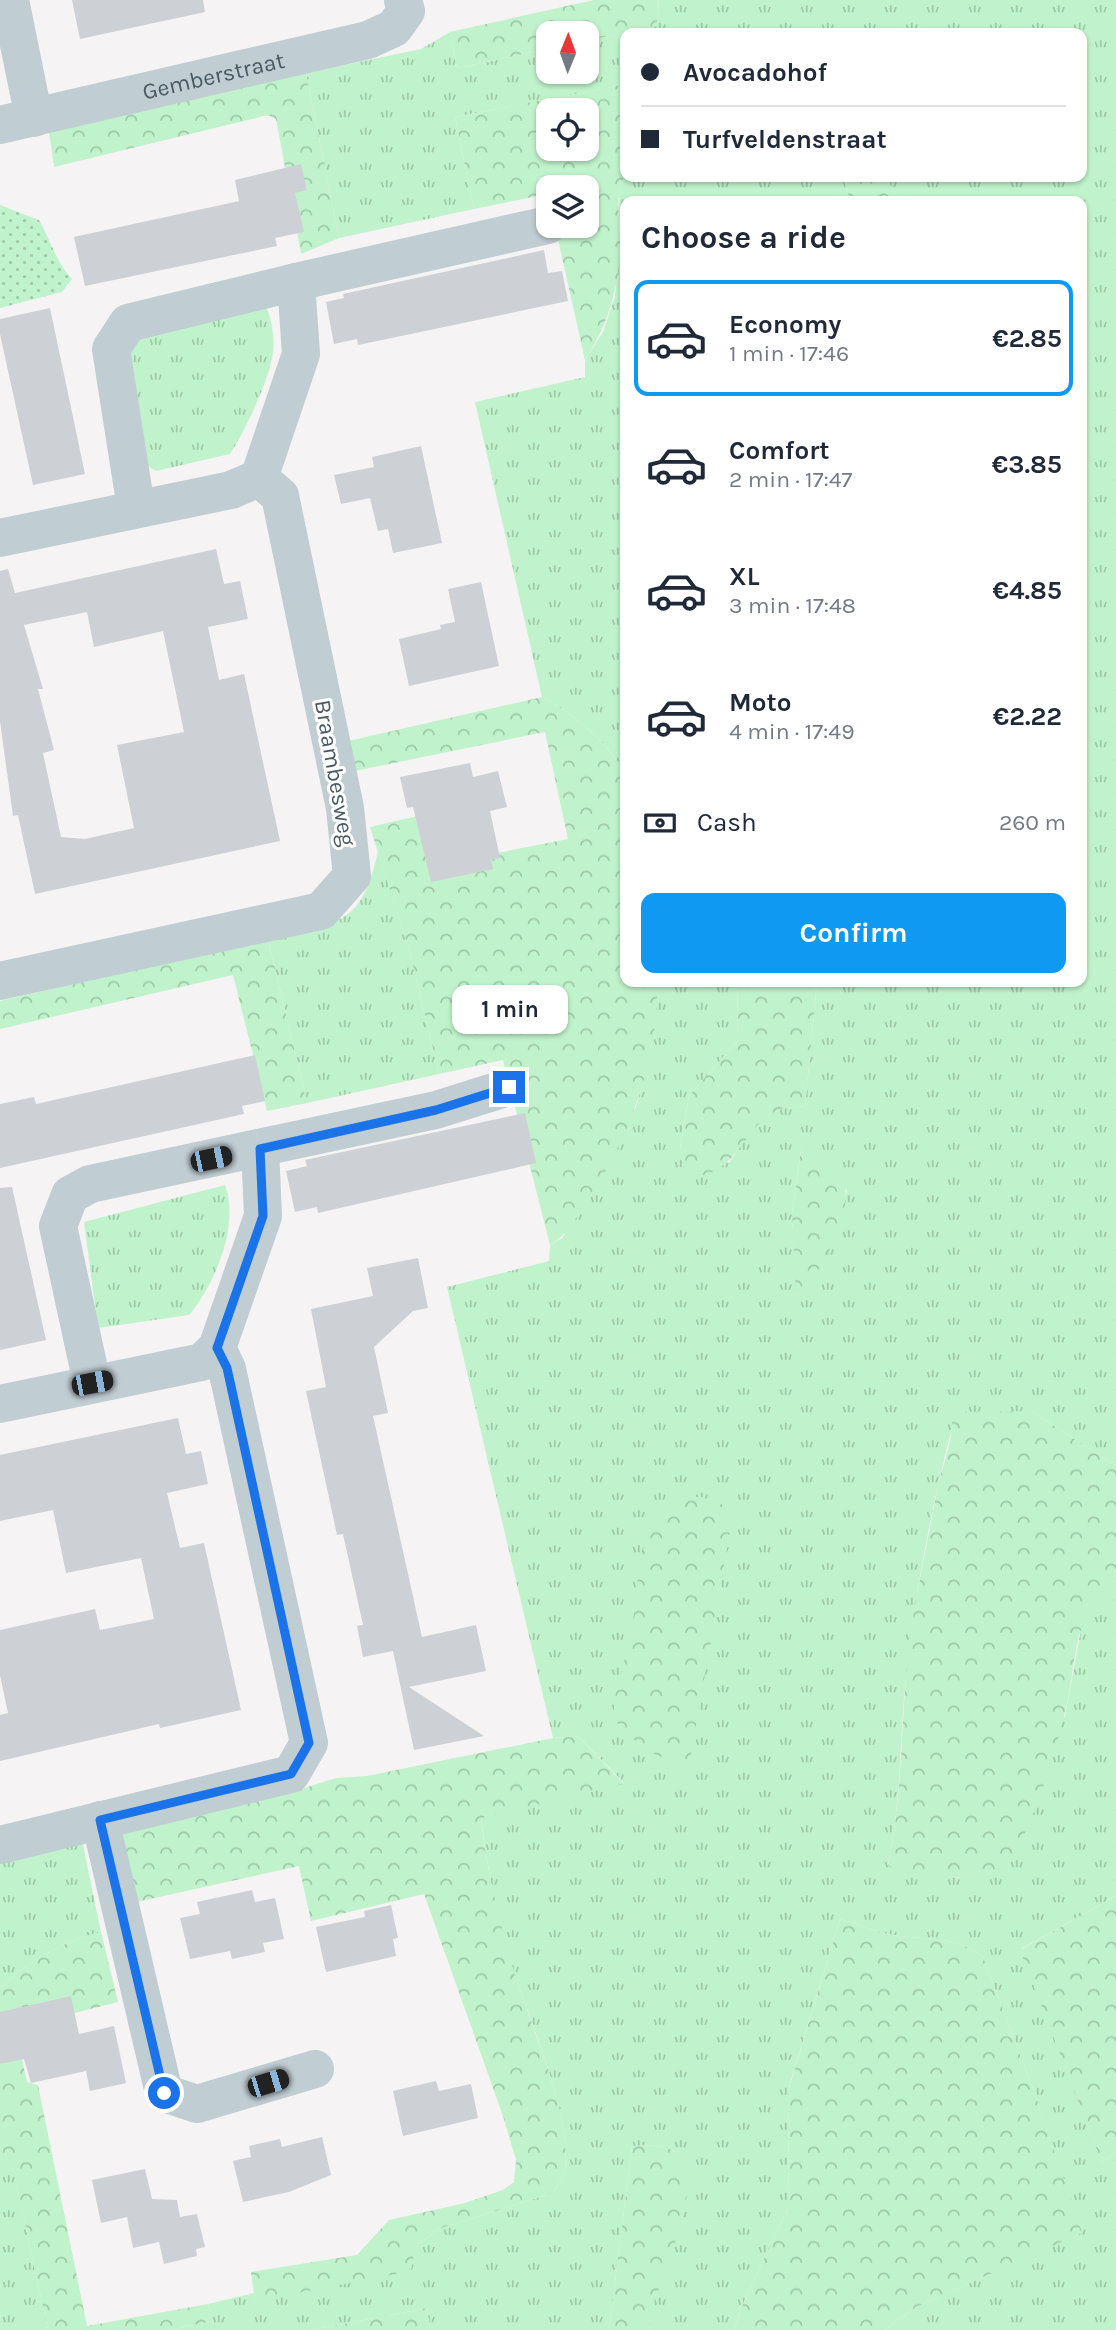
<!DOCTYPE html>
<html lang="en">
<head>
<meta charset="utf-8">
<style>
	:root { --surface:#fff; --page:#f6f6f7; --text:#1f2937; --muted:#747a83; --line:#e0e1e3; --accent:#0f99f2 }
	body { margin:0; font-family:Karla,sans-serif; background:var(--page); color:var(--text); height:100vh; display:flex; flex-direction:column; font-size:26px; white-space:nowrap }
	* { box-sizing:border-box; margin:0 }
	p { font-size:23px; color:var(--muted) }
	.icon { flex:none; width:38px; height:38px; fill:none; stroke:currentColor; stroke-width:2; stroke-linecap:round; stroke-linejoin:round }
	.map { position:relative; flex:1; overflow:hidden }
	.drawer { position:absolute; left:620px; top:196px; width:467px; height:791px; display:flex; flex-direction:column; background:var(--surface); border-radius:14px; box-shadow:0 2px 5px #0004 }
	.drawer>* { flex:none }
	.hud { position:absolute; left:620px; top:28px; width:467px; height:154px; border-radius:14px; box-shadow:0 2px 5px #0004; display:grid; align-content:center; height:154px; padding:0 21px; background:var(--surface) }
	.needle { width:46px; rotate:1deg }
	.controls { position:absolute; left:536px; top:21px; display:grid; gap:14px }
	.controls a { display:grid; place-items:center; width:63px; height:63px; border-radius:14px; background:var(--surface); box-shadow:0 2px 5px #0004; font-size:35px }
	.end { position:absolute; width:32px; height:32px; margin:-16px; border:9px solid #1a73e8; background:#fff; box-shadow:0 0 0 4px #fff }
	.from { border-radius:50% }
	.bubble { position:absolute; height:49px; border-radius:14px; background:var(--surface); box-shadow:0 2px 5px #0004; font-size:23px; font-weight:700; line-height:49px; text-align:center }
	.car { position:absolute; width:21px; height:42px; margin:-21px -10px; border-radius:9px; box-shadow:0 0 5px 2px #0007; background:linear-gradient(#222 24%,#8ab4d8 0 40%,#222 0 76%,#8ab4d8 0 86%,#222 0) }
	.hud b { display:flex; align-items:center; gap:24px; height:66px; font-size:26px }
	.hud b+b { border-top:2px solid var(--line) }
	.hud i { width:18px; height:18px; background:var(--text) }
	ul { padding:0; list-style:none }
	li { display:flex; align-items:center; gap:21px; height:116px; margin:0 14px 10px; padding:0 7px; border:4px solid transparent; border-radius:14px }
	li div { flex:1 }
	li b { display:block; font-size:26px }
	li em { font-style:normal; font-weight:700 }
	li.current { border-color:var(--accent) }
	li>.icon { width:63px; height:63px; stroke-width:1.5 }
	h2 { padding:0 21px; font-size:32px; line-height:84px }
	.pay { display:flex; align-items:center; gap:18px; height:77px; padding:0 21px; font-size:26px }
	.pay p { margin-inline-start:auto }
	.primary-button { display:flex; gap:14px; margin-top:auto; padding:14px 21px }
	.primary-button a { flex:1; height:80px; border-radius:14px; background:var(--accent); color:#fff; font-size:28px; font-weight:700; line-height:80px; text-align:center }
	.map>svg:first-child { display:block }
</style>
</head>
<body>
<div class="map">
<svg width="1116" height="2330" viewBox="0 0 1116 2330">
	<defs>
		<pattern id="grass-tufts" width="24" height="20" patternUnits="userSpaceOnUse" patternTransform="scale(1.75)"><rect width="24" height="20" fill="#c0f3cb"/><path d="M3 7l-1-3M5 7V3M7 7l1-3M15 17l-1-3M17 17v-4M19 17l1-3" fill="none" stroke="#9ec8a8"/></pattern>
		<pattern id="forest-crowns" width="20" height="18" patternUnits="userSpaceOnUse" patternTransform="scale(1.75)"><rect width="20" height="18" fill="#c0f3cb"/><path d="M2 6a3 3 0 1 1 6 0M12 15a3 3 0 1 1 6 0" fill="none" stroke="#9ec8a8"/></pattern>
		<pattern id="park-dots" width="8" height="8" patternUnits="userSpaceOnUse" patternTransform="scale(1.75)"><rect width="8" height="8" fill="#c0f3cb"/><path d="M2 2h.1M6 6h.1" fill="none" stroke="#9ec8a8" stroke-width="1.8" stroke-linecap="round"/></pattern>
	</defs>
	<rect width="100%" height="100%" fill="#f5f3f3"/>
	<!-- grass -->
	<g fill="url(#grass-tufts)" fill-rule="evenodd">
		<path d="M 659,0 L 1116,0 L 1116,1466 L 1031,1411 L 953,1424 C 932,1504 916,1587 907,1669 C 899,1735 902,1800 888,1865 L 959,1878 L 1065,1716 L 1083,1619 L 1098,1594 L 1116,1580 L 1116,1896 L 1021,1949 L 1102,2163 L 1116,2152 L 1116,2330 L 885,2330 L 916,2307 L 1081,2233 L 1035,2094 L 983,1957 C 956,1935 925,1940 893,1935 C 875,1932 857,1924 840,1919 L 789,2087 L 788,2208 L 742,2306 L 734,2330 L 649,2330 L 675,2151 L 654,2145 L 632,2146 L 609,2330 L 430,2330 L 427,2308 L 311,2330 L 170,2330 L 213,2321 L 208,2304 L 254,2293 L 255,2300 L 415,2248 L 438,2229 L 553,2193 C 557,2186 564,2177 565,2169 C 572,2113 528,2018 511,1963 C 496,1915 487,1867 481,1817 L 624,1783 L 578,1736 L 553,1738 L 447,1287 L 549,1261 L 550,1245 L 562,1238 L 636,1107 L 651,1049 L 657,982 L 737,982 L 738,1040 L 689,1096 L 680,1149 L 729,1163 C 749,1133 765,1104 805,1107 L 817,982 L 1082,982 L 1082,201 L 900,201 L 885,177 L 1082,177 L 1082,33 L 625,33 L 625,60 L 620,61 L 623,85 L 455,117 L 474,209 L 339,238 L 306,73 L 421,49 L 450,32 L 457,68 L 548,49 L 548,72 L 586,72 L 586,41 L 657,26 ZM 801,1150 L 847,1190 L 843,1210 L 797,1296 L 792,1214 Z"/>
		<path d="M 625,175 L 843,177 L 850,201 L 625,201 L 625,773 C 608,742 573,714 542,697 L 475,402 L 585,377 L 585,360 L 603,332 L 615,296 L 620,246 L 619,185 Z"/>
		<path d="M 265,304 C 272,320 276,341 272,358 C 267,384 244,433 230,454 L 156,471 L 144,464 L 128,344 L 138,335 Z"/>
		<path d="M 378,851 L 409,949 L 439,1074 L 307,1103 L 268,939 C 338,921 361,929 378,851 Z"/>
		<path d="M 225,1185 C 240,1225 215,1284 189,1315 L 98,1328 L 84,1222 Z"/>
		<path d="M 82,1840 L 101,1932 C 60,1942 32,1961 0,1987 L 0,1859 Z"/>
		<path d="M 0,2160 L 12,2163 L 48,2330 L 0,2330 Z"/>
	</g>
	<!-- forest -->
	<g fill="url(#forest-crowns)" fill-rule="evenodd">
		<path d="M 594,0 L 659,0 L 657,26 L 586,41 L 586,33 L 548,33 L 548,49 L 457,68 L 450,32 Z"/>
		<path d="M 625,60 L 625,175 C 614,194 620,221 620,244 C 619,288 609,323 585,360 L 555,226 L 586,226 L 586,187 L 548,187 L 548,194 L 474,209 L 455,117 L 622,85 L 620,61 ZM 548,110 L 586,110 L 586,149 L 548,149 Z"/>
		<path d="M 306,73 L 339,238 L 301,254 L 276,119 L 268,115 L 54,167 L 49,131 Z"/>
		<path d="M 843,177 L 885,177 L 900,201 L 850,201 Z"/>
		<path d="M 542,697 C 573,714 608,742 625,773 L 625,982 L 657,982 C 659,1059 628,1142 585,1205 C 574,1221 566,1236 550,1245 L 503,1060 L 439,1074 L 409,949 L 370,827 L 439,811 L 487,855 L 568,839 L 545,732 L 355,771 L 348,741 Z"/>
		<path d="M 268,939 L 307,1103 L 267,1111 L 233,975 L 0,1029 L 0,1001 Z"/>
		<path d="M 737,982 L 817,982 L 805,1107 C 744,1102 748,1171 697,1176 L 684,1167 L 680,1149 L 689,1096 L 738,1040 Z"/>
		<path d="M 801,1150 C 813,1155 835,1163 842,1175 C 858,1206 821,1277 796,1296 L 792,1214 Z"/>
		<path d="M 1031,1411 L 1116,1466 L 1116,1580 C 1069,1616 1078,1665 1064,1717 C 1051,1768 1033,1823 1007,1869 C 971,1885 926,1874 888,1866 C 901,1803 901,1739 906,1675 C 911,1615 925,1555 936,1496 C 940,1470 956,1438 951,1412 Z"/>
		<path d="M 681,1497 L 702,1497 L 734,1509 L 690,1760 L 686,1766 L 652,1753 L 622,1731 L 614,1717 L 614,1701 L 632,1631 L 639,1569 L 648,1527 L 666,1506 Z"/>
		<path d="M 578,1736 L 624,1784 L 481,1818 C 486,1866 497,1911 510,1958 C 526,2018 572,2109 565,2169 C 564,2177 557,2186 553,2193 L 438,2229 L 415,2248 L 411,2271 L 255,2301 L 251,2272 L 357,2255 L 389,2220 L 465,2203 L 503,2190 L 514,2182 L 516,2160 L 503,2116 L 424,1894 L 311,1921 L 299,1866 L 132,1903 L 119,1831 L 295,1791 L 336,1778 L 367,1776 L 553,1738 Z"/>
		<path d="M 1116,1896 L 1116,2152 L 1102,2163 L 1020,1950 Z"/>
		<path d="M 840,1919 C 857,1924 875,1932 893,1935 C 925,1940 956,1935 983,1957 L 1035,2094 L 1082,2233 L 916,2307 L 885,2330 L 734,2330 L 742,2306 L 788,2208 L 789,2088 Z"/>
		<path d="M 101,1932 L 118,2002 L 15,2028 L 27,2082 L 38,2085 L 87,2326 L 208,2304 L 213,2321 L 170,2330 L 48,2330 L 12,2164 L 0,2160 L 0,1987 C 32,1961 60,1942 101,1932 Z"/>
		<path d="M 654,2145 C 660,2147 670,2148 675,2152 C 709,2178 663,2271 654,2303 C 652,2312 651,2321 649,2330 L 609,2330 L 632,2146 Z"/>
		<path d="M 427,2308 L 430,2330 L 311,2330 Z"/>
	</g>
	<!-- park -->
	<path fill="url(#park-dots)" d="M 0,205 L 39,220 C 50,239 57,264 72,279 L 62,292 L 0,308 Z"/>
	<!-- building -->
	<g fill="#cdd1d5" fill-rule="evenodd">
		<path d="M 72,0 L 203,0 L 205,12 L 80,39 Z"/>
		<path d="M 301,164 L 307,190 L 295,193 L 304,232 L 275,238 L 277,246 L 85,286 L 74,237 L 239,201 L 235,180 Z"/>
		<path d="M 544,250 L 548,273 L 562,271 L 568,301 L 358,345 L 357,339 L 334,344 L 326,302 L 344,298 L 343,294 Z"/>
		<path d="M 50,308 L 85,474 L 33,485 L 0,334 L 0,319 Z"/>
		<path d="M 421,446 L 442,543 L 393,553 L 388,529 L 378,531 L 370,498 L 341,504 L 334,475 L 374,467 L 372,457 Z"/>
		<path d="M 216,549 L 224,584 L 240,581 L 248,619 L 208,627 L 219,680 L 244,674 L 280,841 L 35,894 L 18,815 L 13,816 L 0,721 L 0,571 L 8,569 L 15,593 ZM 87,612 L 94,647 L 163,631 L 184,732 L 117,745 L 134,828 L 85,839 L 61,837 L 43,753 L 54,750 L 38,689 L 43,689 L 24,625 Z"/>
		<path d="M 481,582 L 499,666 L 409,686 L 399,639 L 441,629 L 440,625 L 455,622 L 448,589 Z"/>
		<path d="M 470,763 L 473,777 L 498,771 L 507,807 L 490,811 L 500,858 L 491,860 L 493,869 L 431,882 L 413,807 L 407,808 L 400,777 Z"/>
		<path d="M 255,1055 L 265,1101 L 242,1106 L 244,1114 L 0,1168 L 0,1104 L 34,1097 L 36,1104 Z"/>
		<path d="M 525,1113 L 536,1163 L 318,1213 L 317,1207 L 295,1212 L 286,1171 L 307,1166 L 305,1160 Z"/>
		<path d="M 12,1187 L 46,1340 L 0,1350 L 0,1188 Z"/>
		<path d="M 418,1258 L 428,1308 L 413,1311 L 374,1347 L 388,1413 L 373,1416 L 422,1637 L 476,1625 L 486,1671 L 409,1687 L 484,1736 L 414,1750 L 393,1651 L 363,1657 L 357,1626 L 363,1625 L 343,1534 L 337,1535 L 306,1391 L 326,1387 L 311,1309 L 373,1296 L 367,1268 Z"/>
		<path d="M 178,1418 L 186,1454 L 201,1451 L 208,1484 L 167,1493 L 180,1548 L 204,1543 L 241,1710 L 160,1728 L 159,1724 L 0,1761 L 0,1715 L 8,1713 L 0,1675 L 0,1630 L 95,1609 L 100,1630 L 154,1619 L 141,1558 L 66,1573 L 53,1510 L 0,1521 L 0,1455 Z"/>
		<path d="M 252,1890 L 255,1902 L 275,1898 L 284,1939 L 263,1943 L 265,1952 L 232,1959 L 230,1951 L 190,1959 L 180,1918 L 200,1914 L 197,1902 Z"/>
		<path d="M 391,1905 L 398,1938 L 393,1939 L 396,1956 L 326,1972 L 316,1927 L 365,1917 L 364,1911 Z"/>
		<path d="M 71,1996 L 79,2034 L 114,2026 L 126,2083 L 90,2091 L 86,2071 L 31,2083 L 24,2059 L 0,2064 L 0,2012 Z"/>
		<path d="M 436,2081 L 439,2091 L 471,2084 L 478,2118 L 403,2136 L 393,2091 Z"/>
		<path d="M 322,2137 L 331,2175 L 289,2192 L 243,2202 L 233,2161 L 251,2157 L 249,2146 L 280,2139 L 282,2147 Z"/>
		<path d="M 145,2169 L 152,2199 L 177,2200 L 180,2217 L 197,2214 L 205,2247 L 196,2249 L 197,2256 L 164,2264 L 159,2242 L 133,2248 L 127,2217 L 101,2223 L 92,2180 Z"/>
	</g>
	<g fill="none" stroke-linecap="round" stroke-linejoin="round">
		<!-- minor -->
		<g stroke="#c0cdd3" stroke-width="38">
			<path d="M 10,0 L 34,118"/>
			<path id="s1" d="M 0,125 L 368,40 L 394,28 L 406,11 L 403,0"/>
			<path d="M 296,282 L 548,225"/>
			<path d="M 0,538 L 231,490 L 259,478 L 301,354 L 296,282 L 128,323 L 111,349 L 136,508"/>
			<path d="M 0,981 L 321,911 L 352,876 L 345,808 L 280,496 L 259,478"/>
			<path d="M 92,1383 L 58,1226 L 70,1195 L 90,1184 L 436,1110 L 509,1087"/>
			<path d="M 0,1404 L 202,1362 L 217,1348 L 263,1216 L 260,1148"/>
			<path d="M 100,1820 L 164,2093 L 197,2104 L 315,2069"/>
			<path d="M 0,1845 L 291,1774 L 309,1743 L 227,1369 L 217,1348"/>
		</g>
	</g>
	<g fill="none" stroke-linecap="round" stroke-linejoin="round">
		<!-- route -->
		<path stroke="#1a73e8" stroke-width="9" d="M 164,2093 L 100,1820 L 291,1774 L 309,1743 L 227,1368 L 217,1348 L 263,1216 L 260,1149 L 436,1110 L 509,1087"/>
	</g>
	<g text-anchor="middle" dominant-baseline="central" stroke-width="6" stroke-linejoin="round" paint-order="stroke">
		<!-- street labels -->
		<g font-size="23" fill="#495a62" stroke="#fff">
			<text stroke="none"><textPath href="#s1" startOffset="219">Gemberstraat</textPath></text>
			<text transform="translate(335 773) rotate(80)">Braambesweg</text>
		</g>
	</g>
</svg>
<div class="controls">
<a><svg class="needle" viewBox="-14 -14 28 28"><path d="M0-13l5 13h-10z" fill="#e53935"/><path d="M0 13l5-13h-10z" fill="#747a83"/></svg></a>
<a><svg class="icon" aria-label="locate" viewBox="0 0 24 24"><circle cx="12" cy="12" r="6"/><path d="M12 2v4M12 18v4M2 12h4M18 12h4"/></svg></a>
<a><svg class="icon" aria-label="layers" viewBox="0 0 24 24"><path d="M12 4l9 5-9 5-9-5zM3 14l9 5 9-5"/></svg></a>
</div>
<i class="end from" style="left:164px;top:2093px"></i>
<i class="end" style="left:509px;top:1087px"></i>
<div class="bubble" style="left:452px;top:985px;width:116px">1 min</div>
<i class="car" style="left:211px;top:1159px;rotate:78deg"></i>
<i class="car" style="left:92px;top:1383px;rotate:79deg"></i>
<i class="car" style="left:268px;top:2083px;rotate:73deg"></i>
<div class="hud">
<b><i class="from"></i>Avocadohof</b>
<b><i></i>Turfveldenstraat</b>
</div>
<section class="drawer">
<h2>Choose a ride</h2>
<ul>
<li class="current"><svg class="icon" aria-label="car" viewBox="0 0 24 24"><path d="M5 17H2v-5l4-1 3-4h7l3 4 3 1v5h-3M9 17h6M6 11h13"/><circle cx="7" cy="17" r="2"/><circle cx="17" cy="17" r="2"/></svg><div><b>Economy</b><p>1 min · 17:46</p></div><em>€2.85</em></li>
<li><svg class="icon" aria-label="car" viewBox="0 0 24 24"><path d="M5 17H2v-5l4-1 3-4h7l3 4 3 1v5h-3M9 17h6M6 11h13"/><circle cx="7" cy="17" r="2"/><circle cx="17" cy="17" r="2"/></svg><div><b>Comfort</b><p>2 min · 17:47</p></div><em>€3.85</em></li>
<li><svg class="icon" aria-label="car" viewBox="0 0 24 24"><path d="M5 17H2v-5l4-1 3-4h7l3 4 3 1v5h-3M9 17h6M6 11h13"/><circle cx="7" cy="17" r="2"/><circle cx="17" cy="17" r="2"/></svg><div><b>XL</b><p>3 min · 17:48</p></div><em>€4.85</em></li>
<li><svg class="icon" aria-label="car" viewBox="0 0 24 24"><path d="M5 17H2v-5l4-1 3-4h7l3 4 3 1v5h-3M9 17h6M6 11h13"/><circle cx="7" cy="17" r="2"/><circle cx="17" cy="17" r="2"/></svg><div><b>Moto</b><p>4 min · 17:49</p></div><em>€2.22</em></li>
</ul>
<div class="pay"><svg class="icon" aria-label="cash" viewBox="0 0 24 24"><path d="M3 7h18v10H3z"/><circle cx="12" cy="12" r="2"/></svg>Cash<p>260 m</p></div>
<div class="primary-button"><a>Confirm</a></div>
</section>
</div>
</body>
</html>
